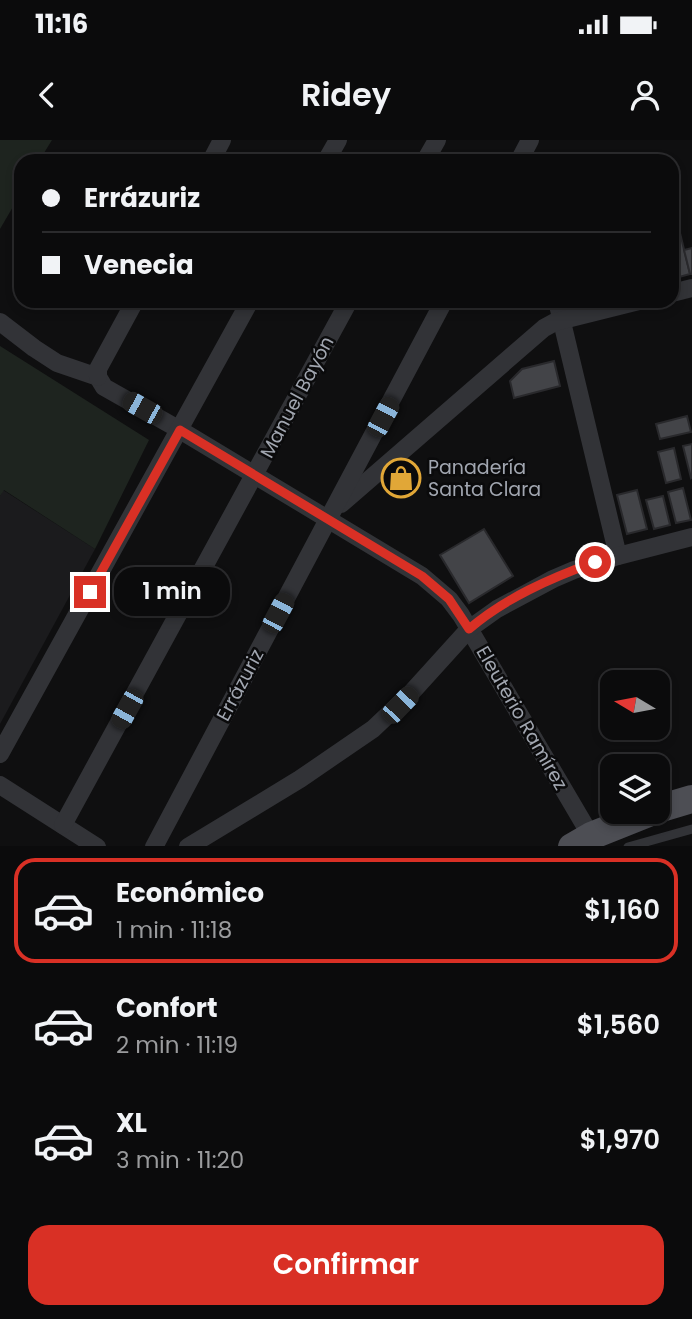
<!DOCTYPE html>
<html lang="es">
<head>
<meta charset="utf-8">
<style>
	:root { --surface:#0b0b0c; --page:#141415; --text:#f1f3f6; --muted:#9a9b9d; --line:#2b2b2d; --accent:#d93025 }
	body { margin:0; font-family:Poppins,sans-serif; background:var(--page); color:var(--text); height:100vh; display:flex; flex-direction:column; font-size:26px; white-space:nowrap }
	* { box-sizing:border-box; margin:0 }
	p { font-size:23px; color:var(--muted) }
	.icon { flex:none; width:38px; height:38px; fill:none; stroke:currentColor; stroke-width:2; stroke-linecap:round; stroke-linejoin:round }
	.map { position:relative; height:706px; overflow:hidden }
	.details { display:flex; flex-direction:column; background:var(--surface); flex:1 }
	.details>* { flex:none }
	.hud { position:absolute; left:14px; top:14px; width:665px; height:154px; border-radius:21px; box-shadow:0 4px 10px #0003,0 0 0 2px var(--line); display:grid; align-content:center; height:154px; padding:0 28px; background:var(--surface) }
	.needle { width:46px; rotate:280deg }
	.controls { position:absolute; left:600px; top:530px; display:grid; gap:14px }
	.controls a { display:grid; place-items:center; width:70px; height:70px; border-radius:14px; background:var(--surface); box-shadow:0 4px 10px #0003,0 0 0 2px var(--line); font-size:35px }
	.end { position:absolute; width:32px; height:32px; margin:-16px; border:9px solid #d93025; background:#fff; box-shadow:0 0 0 4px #fff }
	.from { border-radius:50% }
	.bubble { position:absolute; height:49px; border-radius:21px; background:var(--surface); box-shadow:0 4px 10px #0003,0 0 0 2px var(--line); font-size:23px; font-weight:600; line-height:49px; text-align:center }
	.car { position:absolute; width:21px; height:42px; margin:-21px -10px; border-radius:9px; box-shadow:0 0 5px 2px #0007; background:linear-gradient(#222 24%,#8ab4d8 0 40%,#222 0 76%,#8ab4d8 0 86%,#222 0) }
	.hud b { display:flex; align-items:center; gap:24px; height:66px; font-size:26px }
	.hud b+b { border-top:2px solid var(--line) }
	.hud i { width:18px; height:18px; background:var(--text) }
	ul { padding:12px 0 0; list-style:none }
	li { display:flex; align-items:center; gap:21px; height:105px; margin:0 14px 10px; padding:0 14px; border:4px solid transparent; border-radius:21px }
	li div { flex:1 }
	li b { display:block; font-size:26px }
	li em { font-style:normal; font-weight:600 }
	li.active { border-color:var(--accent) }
	li>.icon { width:63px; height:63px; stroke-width:1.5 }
	.cta { display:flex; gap:14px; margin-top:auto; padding:14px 28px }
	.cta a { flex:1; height:80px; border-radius:21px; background:var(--accent); color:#fff; font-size:28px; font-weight:600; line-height:80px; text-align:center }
	.status { display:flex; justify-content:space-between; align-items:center; height:49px; padding:0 35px; background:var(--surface); direction:ltr }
	.status svg { height:19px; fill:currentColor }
	header { display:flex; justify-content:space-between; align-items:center; height:91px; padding:0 28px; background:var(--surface); font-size:32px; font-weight:600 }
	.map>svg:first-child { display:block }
</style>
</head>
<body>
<div class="status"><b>11:16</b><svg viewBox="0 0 49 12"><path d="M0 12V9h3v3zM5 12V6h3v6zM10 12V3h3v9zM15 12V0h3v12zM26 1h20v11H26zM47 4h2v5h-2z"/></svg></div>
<header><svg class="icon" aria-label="back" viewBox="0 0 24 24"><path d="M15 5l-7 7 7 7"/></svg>Ridey<svg class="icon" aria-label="person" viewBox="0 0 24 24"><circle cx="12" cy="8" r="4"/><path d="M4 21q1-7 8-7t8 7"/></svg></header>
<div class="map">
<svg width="692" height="707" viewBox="0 0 692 707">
	<rect width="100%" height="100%" fill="#0f0f10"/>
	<!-- built -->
	<path fill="#1b1b1d" d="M 3,350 L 95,409 L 0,584 L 0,356 Z"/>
	<!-- green -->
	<g fill="#1e241f">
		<path d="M 0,0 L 52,0 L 39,21 L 21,21 L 21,53 L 0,89 Z"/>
		<path d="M 0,206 L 149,300 L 95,409 L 4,350 L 0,356 Z"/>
	</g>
	<!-- building -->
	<g fill="#434448" stroke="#29292c" stroke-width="2">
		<path d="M 680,93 L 690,134 L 672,139 L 672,95 Z"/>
		<path d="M 692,108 L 692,134 L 690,134 L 684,110 Z"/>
		<path d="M 554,221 L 560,246 L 514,258 L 510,241 L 522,229 Z"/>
		<path d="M 687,276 L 691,292 L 660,299 L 656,284 Z"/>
		<path d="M 692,304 L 692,337 L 691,338 L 683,306 Z"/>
		<path d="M 674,308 L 681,339 L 666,343 L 658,312 Z"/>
		<path d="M 683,348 L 691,380 L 676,383 L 668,352 Z"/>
		<path d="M 637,350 L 647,389 L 627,394 L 617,355 Z"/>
		<path d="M 663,356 L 670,385 L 654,389 L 646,360 Z"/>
		<path d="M 484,389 L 513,436 L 469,463 L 440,415 Z"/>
	</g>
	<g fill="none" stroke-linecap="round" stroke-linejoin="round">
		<!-- service -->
		<path stroke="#323337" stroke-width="9" d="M 628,707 L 692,689"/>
		<!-- minor -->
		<g stroke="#323337" stroke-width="18">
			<path d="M 211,21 L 222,0"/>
			<path d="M 326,21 L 338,0"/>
			<path d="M 425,21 L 437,0"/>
			<path d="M 519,21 L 530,0"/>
			<path d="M 672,153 L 692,148"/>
			<path d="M 557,161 L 618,416"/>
			<path d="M 0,182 L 34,208 L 57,223 L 98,237"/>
			<path d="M 98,237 L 104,247 L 180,290 L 422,436 L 449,459 L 461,475 L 591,696"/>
			<path d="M 98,237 L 98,229 L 135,161"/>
			<path d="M 341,364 L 544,188 L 555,182 L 639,161"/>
			<path d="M 0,614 L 250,161"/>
			<path d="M 0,645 L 97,707"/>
			<path d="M 63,685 L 349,161"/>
			<path d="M 154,707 L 444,161"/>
			<path d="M 188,707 L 300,639 L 373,589 L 411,553 L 469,489 L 497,469 L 553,439 L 574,430 L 618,416 L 692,397"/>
		</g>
		<!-- primary -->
		<g stroke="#4d4e54" stroke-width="28">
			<path d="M 658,669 L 692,659"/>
			<path d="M 572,707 L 591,696 L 651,672"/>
		</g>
	</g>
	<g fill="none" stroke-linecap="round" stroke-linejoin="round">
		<!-- route -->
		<path stroke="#d93025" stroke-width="9" d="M 90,452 L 180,290 L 422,436 L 449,459 L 469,489 C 505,458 551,438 595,422"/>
	</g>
	<!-- icons -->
	<defs>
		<symbol id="shop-ring" viewBox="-11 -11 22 22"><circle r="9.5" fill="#0a0a0b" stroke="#e1a737" stroke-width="1.5"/><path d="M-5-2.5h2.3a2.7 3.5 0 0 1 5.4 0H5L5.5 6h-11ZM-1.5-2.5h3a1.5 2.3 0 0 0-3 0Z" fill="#e1a737"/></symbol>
	</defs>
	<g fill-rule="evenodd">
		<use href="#shop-ring" x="379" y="316" width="44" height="44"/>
	</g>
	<g text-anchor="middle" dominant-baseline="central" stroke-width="5" stroke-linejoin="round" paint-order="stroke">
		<!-- street labels -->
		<g font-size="19" fill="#a1a6b0" stroke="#0a0a0b">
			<text transform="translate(297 257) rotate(-62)">Manuel Bayón</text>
			<text transform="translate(240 545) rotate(-62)">Errázuriz</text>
			<text transform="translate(522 578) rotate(60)">Eleuterio Ramírez</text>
		</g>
		<!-- poi labels -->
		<g font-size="19" fill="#a1a6b0" stroke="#0a0a0b" text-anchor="start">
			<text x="428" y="327">Panadería<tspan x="428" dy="22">Santa Clara</tspan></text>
		</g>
	</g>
</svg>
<div class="controls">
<a><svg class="needle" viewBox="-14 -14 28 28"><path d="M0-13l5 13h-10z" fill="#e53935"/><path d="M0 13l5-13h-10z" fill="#9a9b9d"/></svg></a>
<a><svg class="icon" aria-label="layers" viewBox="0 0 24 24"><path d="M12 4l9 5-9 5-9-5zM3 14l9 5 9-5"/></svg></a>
</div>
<i class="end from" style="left:595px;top:422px"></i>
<i class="end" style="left:90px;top:452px"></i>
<div class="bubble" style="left:114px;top:427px;width:116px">1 min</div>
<i class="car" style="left:142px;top:268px;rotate:299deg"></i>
<i class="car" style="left:383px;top:277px;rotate:28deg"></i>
<i class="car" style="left:278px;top:473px;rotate:28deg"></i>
<i class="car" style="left:400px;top:565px;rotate:44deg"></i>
<i class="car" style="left:127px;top:569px;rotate:209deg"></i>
<div class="hud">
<b><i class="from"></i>Errázuriz</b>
<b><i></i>Venecia</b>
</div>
</div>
<section class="details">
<ul>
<li class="active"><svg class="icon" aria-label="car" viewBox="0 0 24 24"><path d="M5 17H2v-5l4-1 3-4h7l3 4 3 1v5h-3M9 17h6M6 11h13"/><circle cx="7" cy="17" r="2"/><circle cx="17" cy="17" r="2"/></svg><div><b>Económico</b><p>1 min · 11:18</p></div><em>$1,160</em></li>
<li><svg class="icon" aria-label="car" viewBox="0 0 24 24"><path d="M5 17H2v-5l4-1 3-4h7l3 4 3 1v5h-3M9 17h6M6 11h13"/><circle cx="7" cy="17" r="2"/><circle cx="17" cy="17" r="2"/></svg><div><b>Confort</b><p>2 min · 11:19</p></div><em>$1,560</em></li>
<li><svg class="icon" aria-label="car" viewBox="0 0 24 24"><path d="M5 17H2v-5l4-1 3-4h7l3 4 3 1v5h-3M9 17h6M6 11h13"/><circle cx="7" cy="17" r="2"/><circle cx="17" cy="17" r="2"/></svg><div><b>XL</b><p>3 min · 11:20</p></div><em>$1,970</em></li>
</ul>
<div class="cta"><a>Confirmar</a></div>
</section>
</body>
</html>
